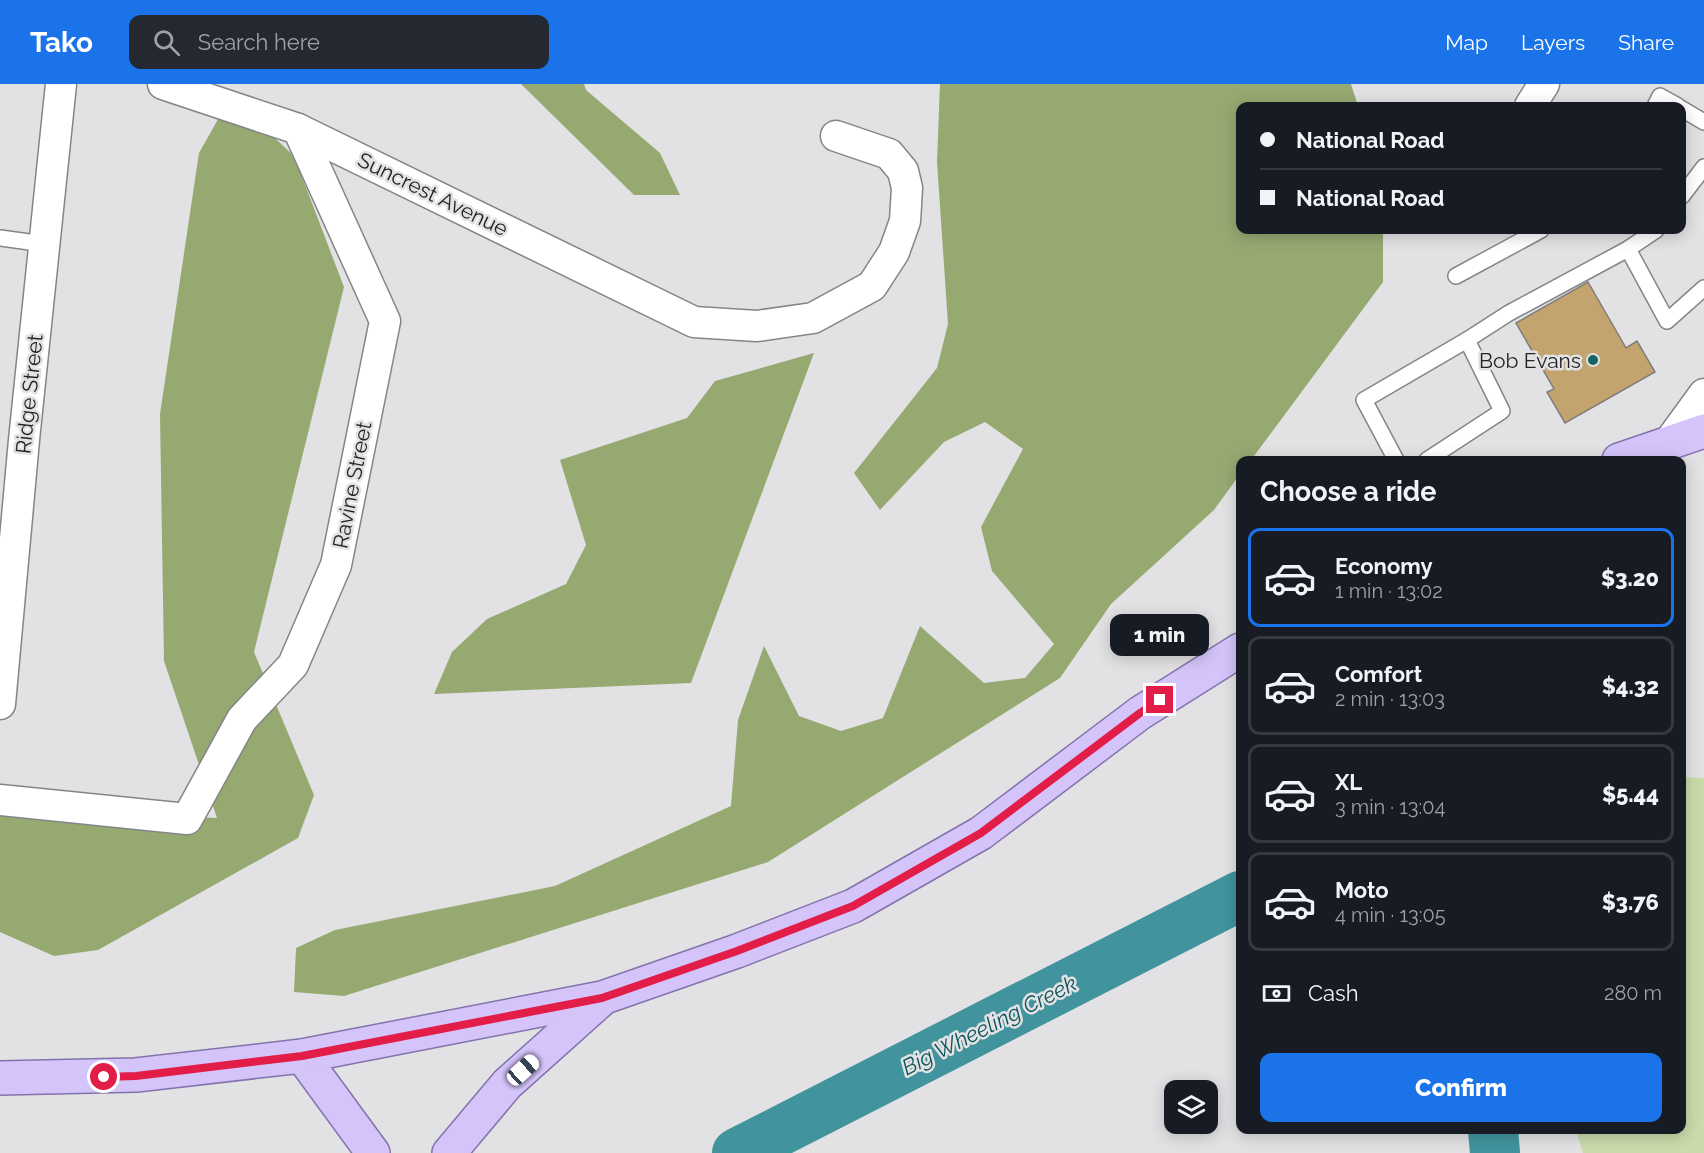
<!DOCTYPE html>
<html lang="en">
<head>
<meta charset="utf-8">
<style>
	:root { --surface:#171b24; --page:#242831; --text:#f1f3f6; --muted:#9ea1a6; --line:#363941; --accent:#1a73e8 }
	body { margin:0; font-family:Raleway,sans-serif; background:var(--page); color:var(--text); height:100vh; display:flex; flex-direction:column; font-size:22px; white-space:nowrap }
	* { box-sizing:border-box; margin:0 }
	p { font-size:20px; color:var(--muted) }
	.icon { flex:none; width:33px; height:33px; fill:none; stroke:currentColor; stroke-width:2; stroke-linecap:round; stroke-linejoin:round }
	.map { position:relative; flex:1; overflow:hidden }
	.drawer { position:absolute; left:1236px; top:372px; width:450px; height:678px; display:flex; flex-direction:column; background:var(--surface); border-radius:12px; box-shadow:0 3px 15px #0003 }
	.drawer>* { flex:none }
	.banner { position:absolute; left:1236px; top:18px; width:450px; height:132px; border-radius:12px; box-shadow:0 3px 15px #0003; display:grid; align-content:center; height:132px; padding:0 24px; background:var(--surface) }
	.buttons { position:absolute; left:1164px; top:996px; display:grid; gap:12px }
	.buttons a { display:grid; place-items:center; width:54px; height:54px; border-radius:12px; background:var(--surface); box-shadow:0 3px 15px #0003; font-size:30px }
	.end { position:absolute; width:27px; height:27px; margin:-14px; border:8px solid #e11d48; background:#fff; box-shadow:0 0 0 3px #fff }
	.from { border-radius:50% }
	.bubble { position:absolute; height:42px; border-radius:12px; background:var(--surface); box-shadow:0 3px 15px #0003; font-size:20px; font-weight:800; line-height:42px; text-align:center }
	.car { position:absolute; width:18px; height:36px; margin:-18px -9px; border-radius:8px; box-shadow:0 0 4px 2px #0007; background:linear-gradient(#fff 24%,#345 0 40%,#fff 0 76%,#345 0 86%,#fff 0) }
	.banner b { display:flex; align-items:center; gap:21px; height:57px; font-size:22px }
	.banner b+b { border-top:2px solid var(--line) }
	.banner i { width:15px; height:15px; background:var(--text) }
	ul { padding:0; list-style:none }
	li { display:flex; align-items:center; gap:18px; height:99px; margin:0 12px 9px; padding:0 12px; border:3px solid var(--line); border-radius:12px }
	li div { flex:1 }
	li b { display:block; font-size:22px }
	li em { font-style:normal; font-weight:800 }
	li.current { border-color:var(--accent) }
	li>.icon { width:54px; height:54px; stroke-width:1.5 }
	h2 { padding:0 24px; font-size:27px; line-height:72px }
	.pay { display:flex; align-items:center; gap:15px; height:66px; padding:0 24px; font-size:22px }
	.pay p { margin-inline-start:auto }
	.primary-button { display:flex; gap:12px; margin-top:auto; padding:12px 24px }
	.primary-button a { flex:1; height:69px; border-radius:12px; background:var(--accent); color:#fff; font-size:24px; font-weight:800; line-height:69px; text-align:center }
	header { display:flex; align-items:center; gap:36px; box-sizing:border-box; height:84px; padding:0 30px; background:var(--accent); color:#fff }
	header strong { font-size:28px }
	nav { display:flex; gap:33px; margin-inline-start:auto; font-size:21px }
	.search { width:420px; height:54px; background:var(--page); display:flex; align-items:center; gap:15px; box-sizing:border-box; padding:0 21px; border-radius:12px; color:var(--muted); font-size:22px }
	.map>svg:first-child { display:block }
</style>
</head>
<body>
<header>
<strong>Tako</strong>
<div class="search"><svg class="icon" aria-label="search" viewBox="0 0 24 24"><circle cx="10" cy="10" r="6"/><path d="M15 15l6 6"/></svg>Search here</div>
<nav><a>Map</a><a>Layers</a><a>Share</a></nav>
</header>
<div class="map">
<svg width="1704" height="1069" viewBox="0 0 1704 1069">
	<rect width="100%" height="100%" fill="#e2e2e4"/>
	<!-- green -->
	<path fill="#cadbaa" d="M 1682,693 L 1704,694 L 1704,1069 L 1583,1069 L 1576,1046 L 1682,1046 Z"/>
	<!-- forest -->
	<g fill="#96a971">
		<path d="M 521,0 L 584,0 L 586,6 L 660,69 L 680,111 L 634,111 Z"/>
		<path d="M 940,0 L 1351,0 L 1358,22 L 1240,22 L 1240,146 L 1383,146 L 1383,198 L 1251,376 L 1240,376 L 1240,390 L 1214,426 L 1111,520 L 1060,594 L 768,778 L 344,912 L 294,908 L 296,864 L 335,846 L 555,802 L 731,722 L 738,636 L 764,562 L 799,632 L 841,647 L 883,634 L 920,542 L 984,599 L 1025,594 L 1054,560 L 992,487 L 981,443 L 1023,365 L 985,338 L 944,358 L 880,426 L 854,389 L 937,284 L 948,240 L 937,78 Z"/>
		<path d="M 221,30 L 263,43 L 294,72 L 344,203 L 254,568 L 314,711 L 298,754 L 98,866 L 54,872 L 0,848 L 0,726 L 217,734 L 164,577 L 160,330 L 199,69 Z"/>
		<path d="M 814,269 L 691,599 L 434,610 L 452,568 L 487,535 L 566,500 L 586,461 L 560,376 L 687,334 L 715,297 Z"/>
	</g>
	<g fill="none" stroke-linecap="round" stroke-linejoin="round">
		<!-- river -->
		<g stroke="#41949d" stroke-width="50">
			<path d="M 1493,1046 L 1495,1069"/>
			<path d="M 737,1069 L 1240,812"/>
		</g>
	</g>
	<!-- building -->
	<path fill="#c4a46e" stroke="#7e7d7b" stroke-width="1.5" d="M 1588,198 L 1626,264 L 1637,257 L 1655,288 L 1565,339 L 1547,308 L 1554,305 L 1516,239 Z"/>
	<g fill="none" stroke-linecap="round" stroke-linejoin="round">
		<defs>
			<g id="service">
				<path d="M 1655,22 L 1660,12 L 1678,22"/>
				<path d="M 1682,25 L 1704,38"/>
				<path d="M 1682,112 L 1704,83"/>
				<path d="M 0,154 L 44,160"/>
				<path d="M 1628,165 L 1656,146"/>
				<path d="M 1456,192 L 1541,146"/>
				<path d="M 1467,256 L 1509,229 L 1628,165 L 1667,237 L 1704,204"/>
				<path d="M 1396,376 L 1364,316 L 1467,256 L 1502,327 L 1427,376"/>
			</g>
			<g id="minor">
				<path d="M 163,0 L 298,45 L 694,238 L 757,242 L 813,234 L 872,202 L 894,168 L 905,137 L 907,104 L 903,87 L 889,70 L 836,52"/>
				<path d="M 1530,22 L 1544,0"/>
				<path d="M 1669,358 L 1704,310"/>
				<path d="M 0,620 L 24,356 L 61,0"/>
				<path d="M 0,716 L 187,735 L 242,635 L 293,581 L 336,481 L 385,237 L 298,45"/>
			</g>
			<g id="primary">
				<path d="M 1619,376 L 1704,347"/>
				<path d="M 302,972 L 373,1069"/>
				<path d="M 0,994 L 136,991 L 302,972 L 602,914 L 737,867 L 853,822 L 981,749 L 1140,629 L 1240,566"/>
				<path d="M 449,1069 L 507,1000 L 602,915"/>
			</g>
		</defs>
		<!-- service casing -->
		<use href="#service" stroke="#848587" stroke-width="18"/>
		<!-- minor casing -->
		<use href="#minor" stroke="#848587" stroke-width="33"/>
		<!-- primary casing -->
		<use href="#primary" stroke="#8373ac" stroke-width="36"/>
		<!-- service -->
		<use href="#service" stroke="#fff" stroke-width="15"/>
		<!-- minor -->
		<use href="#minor" stroke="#fff" stroke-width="30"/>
		<!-- primary -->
		<use href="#primary" stroke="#d4c4fa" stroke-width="33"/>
	</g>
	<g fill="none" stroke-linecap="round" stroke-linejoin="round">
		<!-- route -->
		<path stroke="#e11d48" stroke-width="8" d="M 104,993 L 136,992 L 302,972 L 602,914 L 737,867 L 853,822 L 981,749 L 1140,629 L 1160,616"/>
	</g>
	<!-- markers -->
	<circle fill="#156461" stroke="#e2e2e4" stroke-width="2" cx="1593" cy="276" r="6"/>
	<g text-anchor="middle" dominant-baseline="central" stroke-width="5" stroke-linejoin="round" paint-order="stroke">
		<!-- street labels -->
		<g font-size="21" fill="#232424" stroke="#e2e2e4">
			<text transform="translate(433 110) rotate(26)">Suncrest Avenue</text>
			<text transform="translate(29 310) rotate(-84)">Ridge Street</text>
			<text transform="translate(352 401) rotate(-79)">Ravine Street</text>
		</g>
		<!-- poi labels -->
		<g font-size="21" fill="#232424" stroke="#e2e2e4" text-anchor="end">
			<text x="1581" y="276">Bob Evans</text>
		</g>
		<!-- water labels -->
		<g font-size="22" font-style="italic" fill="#0b545b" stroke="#e2e2e4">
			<text transform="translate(989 941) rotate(-27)">Big Wheeling Creek</text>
		</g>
	</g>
</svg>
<div class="buttons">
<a><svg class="icon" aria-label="layers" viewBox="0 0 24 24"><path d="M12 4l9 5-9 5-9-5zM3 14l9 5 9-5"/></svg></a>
</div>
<i class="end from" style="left:104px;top:993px"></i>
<i class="end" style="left:1160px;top:616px"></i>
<div class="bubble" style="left:1110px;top:530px;width:99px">1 min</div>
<i class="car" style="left:523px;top:986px;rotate:48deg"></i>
<div class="banner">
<b><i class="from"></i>National Road</b>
<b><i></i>National Road</b>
</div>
<section class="drawer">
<h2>Choose a ride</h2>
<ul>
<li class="current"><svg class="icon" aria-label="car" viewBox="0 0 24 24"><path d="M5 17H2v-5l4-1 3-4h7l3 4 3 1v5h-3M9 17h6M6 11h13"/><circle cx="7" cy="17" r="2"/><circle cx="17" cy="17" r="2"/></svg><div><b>Economy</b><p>1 min · 13:02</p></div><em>$3.20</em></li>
<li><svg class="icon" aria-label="car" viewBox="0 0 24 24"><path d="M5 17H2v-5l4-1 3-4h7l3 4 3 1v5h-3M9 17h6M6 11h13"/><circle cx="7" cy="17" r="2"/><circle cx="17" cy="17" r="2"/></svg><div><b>Comfort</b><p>2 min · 13:03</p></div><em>$4.32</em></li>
<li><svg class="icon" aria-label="car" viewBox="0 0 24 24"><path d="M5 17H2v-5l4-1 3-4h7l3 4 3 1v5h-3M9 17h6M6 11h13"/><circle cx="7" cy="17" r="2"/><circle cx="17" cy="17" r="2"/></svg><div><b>XL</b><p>3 min · 13:04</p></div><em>$5.44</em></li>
<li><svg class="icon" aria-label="car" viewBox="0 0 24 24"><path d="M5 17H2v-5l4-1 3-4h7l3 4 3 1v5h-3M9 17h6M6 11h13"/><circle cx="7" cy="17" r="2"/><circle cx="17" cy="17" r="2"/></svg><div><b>Moto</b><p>4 min · 13:05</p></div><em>$3.76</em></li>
</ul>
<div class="pay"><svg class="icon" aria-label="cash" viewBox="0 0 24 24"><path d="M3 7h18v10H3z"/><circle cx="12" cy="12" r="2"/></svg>Cash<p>280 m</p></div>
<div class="primary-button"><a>Confirm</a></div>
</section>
</div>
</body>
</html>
